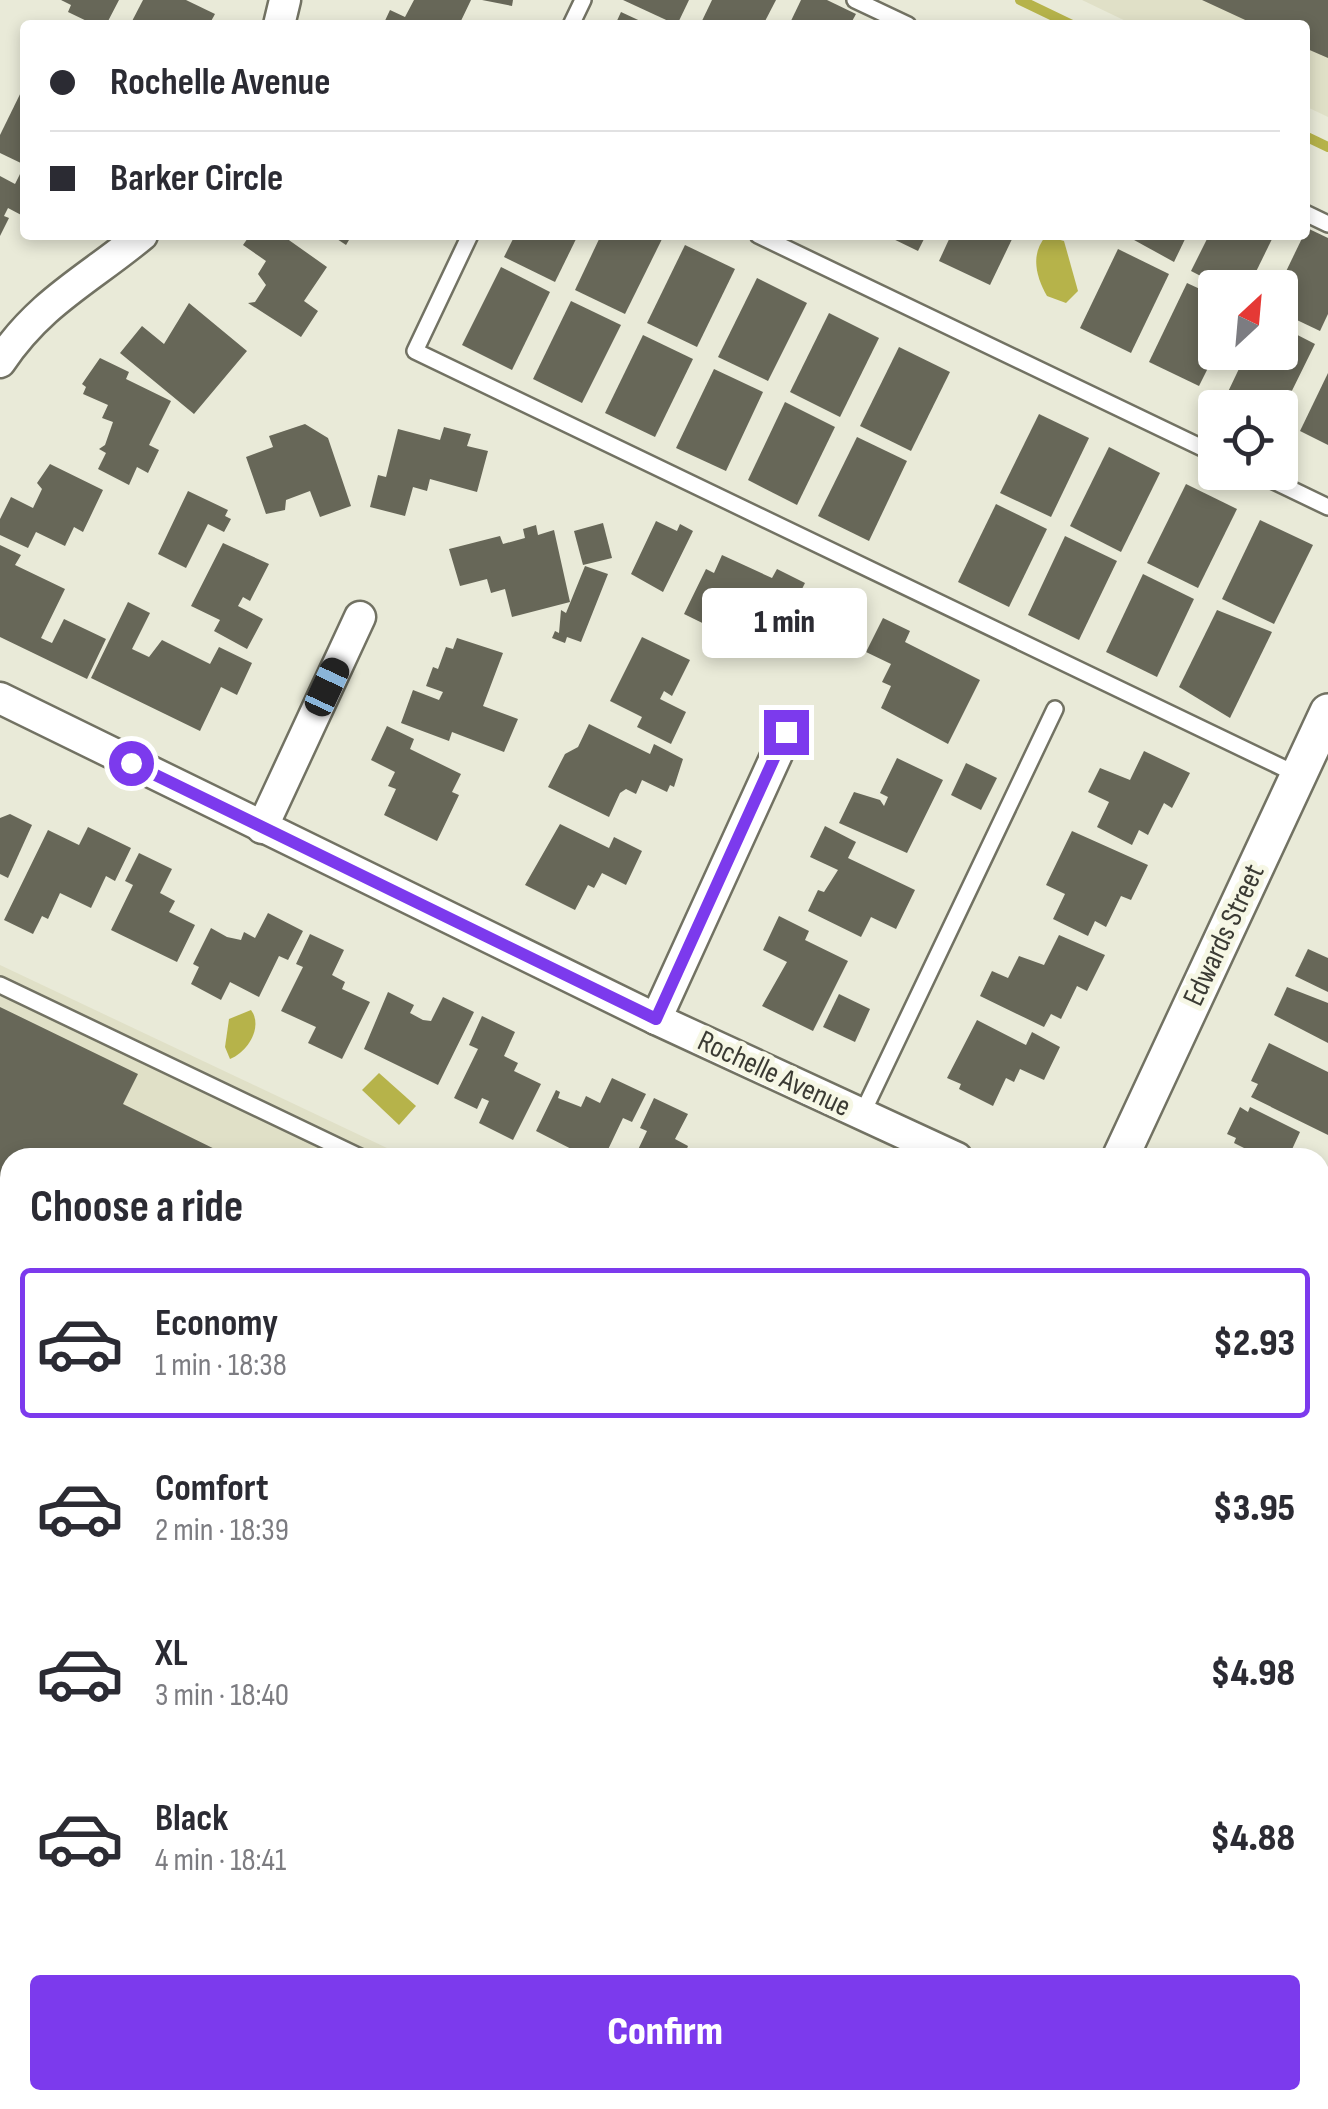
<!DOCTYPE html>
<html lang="en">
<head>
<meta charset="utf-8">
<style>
	:root { --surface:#fff; --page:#f2f2f3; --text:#2b2b33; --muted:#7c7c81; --line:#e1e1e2; --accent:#7c3aed }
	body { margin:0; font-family:"Sofia Sans Condensed",sans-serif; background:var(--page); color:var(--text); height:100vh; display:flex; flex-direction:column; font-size:38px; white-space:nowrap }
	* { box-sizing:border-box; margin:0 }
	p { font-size:32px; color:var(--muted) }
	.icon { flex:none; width:55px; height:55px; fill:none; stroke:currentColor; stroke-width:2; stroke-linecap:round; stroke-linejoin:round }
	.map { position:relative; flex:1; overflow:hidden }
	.panel { position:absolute; left:0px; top:1148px; width:1330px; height:962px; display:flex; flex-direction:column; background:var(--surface); border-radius:30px 30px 0 0; box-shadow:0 5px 15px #0003 }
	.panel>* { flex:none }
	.guide { position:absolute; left:20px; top:20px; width:1290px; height:220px; border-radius:10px; box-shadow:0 5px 15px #0003; display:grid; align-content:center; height:220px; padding:0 30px; background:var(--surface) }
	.needle { width:65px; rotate:26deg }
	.controls { position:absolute; left:1198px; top:270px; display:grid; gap:20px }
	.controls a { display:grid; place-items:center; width:100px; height:100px; border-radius:10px; background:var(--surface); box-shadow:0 5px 15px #0003; font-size:50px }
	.end { position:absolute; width:45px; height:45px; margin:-22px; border:12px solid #7c3aed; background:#fff; box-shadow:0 0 0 5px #fff }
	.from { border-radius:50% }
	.bubble { position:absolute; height:70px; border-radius:10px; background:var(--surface); box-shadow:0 5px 15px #0003; font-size:32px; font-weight:800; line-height:70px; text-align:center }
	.car { position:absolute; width:30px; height:60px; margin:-30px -15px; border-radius:12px; box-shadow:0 0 8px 2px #0007; background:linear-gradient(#222 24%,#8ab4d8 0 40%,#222 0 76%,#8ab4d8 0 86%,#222 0) }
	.guide b { display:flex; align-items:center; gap:35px; height:95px; font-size:38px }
	.guide b+b { border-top:2px solid var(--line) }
	.guide i { width:25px; height:25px; background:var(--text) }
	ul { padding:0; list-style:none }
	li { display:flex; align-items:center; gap:30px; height:150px; margin:0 20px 15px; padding:0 10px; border:5px solid transparent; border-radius:10px }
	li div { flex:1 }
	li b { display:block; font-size:38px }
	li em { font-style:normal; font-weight:800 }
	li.active { border-color:var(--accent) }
	li>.icon { width:90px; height:90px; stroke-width:1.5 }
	h2 { padding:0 30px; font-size:45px; line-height:120px }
	.cta { display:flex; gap:20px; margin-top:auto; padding:20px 30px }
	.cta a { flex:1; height:115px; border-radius:10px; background:var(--accent); color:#fff; font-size:40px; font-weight:800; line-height:115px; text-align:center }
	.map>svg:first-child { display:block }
</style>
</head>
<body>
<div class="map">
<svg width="1328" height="2109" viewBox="0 0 1328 2109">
	<rect width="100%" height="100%" fill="#e9ead8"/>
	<!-- built -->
	<g fill="#e0e0c7">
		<path d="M 1082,0 L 1328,0 L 1328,117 L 1305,106 L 1305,25 L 1134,25 Z"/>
		<path d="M 0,965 L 406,1157 L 10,1158 L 10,2100 L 1193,2100 L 1205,2109 L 0,2109 Z"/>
		<path d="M 1320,2067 L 1328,2071 L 1328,2109 L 1276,2109 L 1280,2100 L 1320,2100 Z"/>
	</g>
	<!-- water -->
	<g fill="#b6b34a">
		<path d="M 1046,236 L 1064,241 L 1078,291 L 1066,303 L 1047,296 C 1036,277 1030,254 1046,236 Z"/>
		<path d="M 251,1010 C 263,1026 249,1051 230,1059 L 225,1047 L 229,1019 Z"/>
		<path d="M 379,1073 L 416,1106 L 399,1125 L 362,1090 Z"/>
	</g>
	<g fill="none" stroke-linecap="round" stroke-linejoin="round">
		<!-- stream -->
		<g stroke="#b6b34a" stroke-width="10">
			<path d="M 1020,0 L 1072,25"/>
			<path d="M 1305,136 L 1328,147"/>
		</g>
	</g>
	<!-- building -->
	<g fill="#676758">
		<path d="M 61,0 L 119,0 L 106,25 L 95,25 L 68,12 L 71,5 Z"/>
		<path d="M 143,0 L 186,0 L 215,14 L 209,25 L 130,25 Z"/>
		<path d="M 414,0 L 471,0 L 459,25 L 383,25 L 390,10 L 405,17 Z"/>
		<path d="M 482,0 L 513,0 L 512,6 Z"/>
		<path d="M 623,0 L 689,0 L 677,25 Z"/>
		<path d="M 712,0 L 776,0 L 763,25 L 700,25 Z"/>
		<path d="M 801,0 L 827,0 L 856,14 L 850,25 L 789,25 Z"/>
		<path d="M 1202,0 L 1328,0 L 1328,58 L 1305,48 L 1305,25 L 1256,25 Z"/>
		<path d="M 621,12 L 649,25 L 615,25 Z"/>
		<path d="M 25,84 L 25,165 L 0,153 L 0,135 Z"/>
		<path d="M 20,174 L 25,176 L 25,217 L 8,208 L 4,216 L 9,218 L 0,236 L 0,176 L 15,184 Z"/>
		<path d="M 1307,228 L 1328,238 L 1328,314 L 1320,331 L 1280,312 L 1278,288 Z"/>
		<path d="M 250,235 L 288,235 L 286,238 L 327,267 L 304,301 L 318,311 L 301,337 L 248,303 L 255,302 L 266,285 L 258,274 L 266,261 L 243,245 Z"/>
		<path d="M 331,235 L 352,235 L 346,245 Z"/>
		<path d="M 515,235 L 578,235 L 555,282 L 504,257 Z"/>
		<path d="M 601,235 L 664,235 L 625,314 L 575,290 Z"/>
		<path d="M 885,235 L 926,235 L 918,251 Z"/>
		<path d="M 951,235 L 1014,235 L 990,285 L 939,261 Z"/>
		<path d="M 1125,235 L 1187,235 L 1174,262 Z"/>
		<path d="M 1209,235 L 1274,235 L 1248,288 L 1224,288 L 1191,271 Z"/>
		<path d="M 685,245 L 735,269 L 697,347 L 647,323 Z"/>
		<path d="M 1118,249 L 1169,274 L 1131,353 L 1080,328 Z"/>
		<path d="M 501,267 L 550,292 L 512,370 L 462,345 Z"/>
		<path d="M 757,278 L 807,303 L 768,381 L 718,357 Z"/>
		<path d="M 1187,283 L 1215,296 L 1215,354 L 1199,386 L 1149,362 Z"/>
		<path d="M 571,301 L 621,325 L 582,403 L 533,379 Z"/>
		<path d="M 189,303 L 247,351 L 194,414 L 120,353 L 142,326 L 164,344 Z"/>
		<path d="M 829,313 L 879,338 L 840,417 L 790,392 Z"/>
		<path d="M 1280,326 L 1315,344 L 1280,415 L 1280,408 L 1248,408 L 1226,396 L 1247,352 L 1280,352 Z"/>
		<path d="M 643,335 L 693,359 L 655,437 L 605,413 Z"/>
		<path d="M 899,347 L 950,372 L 911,451 L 860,426 Z"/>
		<path d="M 100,358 L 129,372 L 126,379 L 171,401 L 149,445 L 159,450 L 148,473 L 137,467 L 129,485 L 98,469 L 106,453 L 99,449 L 105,445 L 113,422 L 102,418 L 108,405 L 83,394 L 86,387 L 82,384 Z"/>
		<path d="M 714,369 L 763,392 L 726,471 L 676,448 Z"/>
		<path d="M 1328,373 L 1328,445 L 1300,431 Z"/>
		<path d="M 785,402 L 835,427 L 797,505 L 748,480 Z"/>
		<path d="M 1039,414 L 1089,438 L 1051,517 L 1000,493 Z"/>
		<path d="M 305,424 L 328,438 L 351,506 L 320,517 L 310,491 L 286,500 L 285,510 L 266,514 L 246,457 L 273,447 L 269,436 Z"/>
		<path d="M 444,427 L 471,434 L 467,446 L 488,451 L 477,492 L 430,479 L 427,491 L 413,487 L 405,516 L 370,507 L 378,475 L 386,477 L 398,429 L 440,440 Z"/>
		<path d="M 857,437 L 907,461 L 869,541 L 818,516 Z"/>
		<path d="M 1109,447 L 1160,473 L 1121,552 L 1070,526 Z"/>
		<path d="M 50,464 L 103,490 L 83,532 L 74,527 L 65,546 L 36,532 L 28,548 L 0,535 L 0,519 L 11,497 L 33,508 L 42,489 L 37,483 Z"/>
		<path d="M 1186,484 L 1237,509 L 1198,588 L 1147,563 Z"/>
		<path d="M 188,491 L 228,510 L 225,516 L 231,519 L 224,532 L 208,524 L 186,568 L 158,554 Z"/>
		<path d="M 996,504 L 1047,529 L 1009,607 L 958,582 Z"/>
		<path d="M 1260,520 L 1313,545 L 1274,624 L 1222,599 Z"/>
		<path d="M 656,521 L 677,531 L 680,524 L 693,531 L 663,592 L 631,574 Z"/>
		<path d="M 603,523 L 612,558 L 583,565 L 574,531 Z"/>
		<path d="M 536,525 L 538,535 L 554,530 L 570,602 L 512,617 L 505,589 L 491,593 L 487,579 L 460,586 L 449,549 L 500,536 L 503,544 L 525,538 L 523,529 Z"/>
		<path d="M 1065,536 L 1117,561 L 1079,640 L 1028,615 Z"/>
		<path d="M 223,543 L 269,564 L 250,601 L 243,597 L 238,606 L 263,619 L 247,649 L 214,631 L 220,620 L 191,606 Z"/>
		<path d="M 0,545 L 21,555 L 15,565 L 65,589 L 41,638 L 52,643 L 64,619 L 106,639 L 87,679 L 0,637 Z"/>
		<path d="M 722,555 L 772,578 L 777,569 L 805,583 L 789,615 L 765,603 L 759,617 L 750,613 L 737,640 L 684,614 L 706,569 L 714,573 Z"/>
		<path d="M 585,566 L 608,574 L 581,642 L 567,637 L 565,643 L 552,638 L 555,631 L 559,633 L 561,610 L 566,613 Z"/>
		<path d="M 1143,574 L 1194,599 L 1157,677 L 1106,652 Z"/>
		<path d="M 128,602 L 150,613 L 132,649 L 149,657 L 162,640 L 210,664 L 219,647 L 252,663 L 237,695 L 221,687 L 200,731 L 91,678 Z"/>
		<path d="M 1217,610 L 1272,632 L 1230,718 L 1179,687 Z"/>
		<path d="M 883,618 L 910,631 L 905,642 L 980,680 L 948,744 L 881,708 L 891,686 L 882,682 L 891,664 L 866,652 Z"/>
		<path d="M 642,637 L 690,660 L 672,696 L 664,691 L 660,699 L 686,712 L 671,744 L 637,727 L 642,717 L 610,701 Z"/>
		<path d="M 457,638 L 503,653 L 483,706 L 518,719 L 504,752 L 452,732 L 449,741 L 401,723 L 413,690 L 439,700 L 443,692 L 426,686 L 433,667 L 438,669 L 446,647 L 453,649 Z"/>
		<path d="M 589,724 L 650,754 L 654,744 L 683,759 L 674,787 L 670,785 L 667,792 L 642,780 L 636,794 L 626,789 L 620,793 L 609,817 L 548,787 L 565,754 L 578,747 Z"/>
		<path d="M 387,726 L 414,739 L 410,749 L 461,774 L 452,792 L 459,795 L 437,841 L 384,815 L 396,789 L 388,786 L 395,772 L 371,760 Z"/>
		<path d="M 1144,751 L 1190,773 L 1172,808 L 1164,803 L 1148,835 L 1139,830 L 1132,845 L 1097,827 L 1109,802 L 1088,792 L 1100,768 L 1130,780 Z"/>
		<path d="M 897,758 L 943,780 L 907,853 L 839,823 L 854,792 L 880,800 L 884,806 L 888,797 L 880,793 Z"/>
		<path d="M 966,763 L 997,778 L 981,810 L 951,795 Z"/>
		<path d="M 10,814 L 32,825 L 8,878 L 0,874 L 0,818 Z"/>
		<path d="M 560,824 L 609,848 L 614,837 L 642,851 L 626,885 L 602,873 L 594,888 L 588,885 L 575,910 L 525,885 Z"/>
		<path d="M 825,826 L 856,842 L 848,858 L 915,890 L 896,929 L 871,917 L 861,937 L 808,911 L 818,890 L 824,892 L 838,870 L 810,857 Z"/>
		<path d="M 88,827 L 131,848 L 115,881 L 106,876 L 91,908 L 60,893 L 48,919 L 42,916 L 33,934 L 4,920 L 48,830 L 79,845 Z"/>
		<path d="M 1072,831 L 1148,865 L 1131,900 L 1121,896 L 1106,927 L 1095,921 L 1088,936 L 1053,919 L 1065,894 L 1046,885 Z"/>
		<path d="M 139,853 L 172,869 L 160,893 L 175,901 L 169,912 L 195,925 L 177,962 L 111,930 L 133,885 L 125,881 Z"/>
		<path d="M 268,913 L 303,931 L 288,960 L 279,956 L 259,997 L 230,982 L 221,1000 L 191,984 L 199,967 L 193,964 L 211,928 L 227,937 L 241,940 L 244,932 L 255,938 Z"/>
		<path d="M 779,916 L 809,931 L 805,940 L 848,961 L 813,1031 L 762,1006 L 787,962 L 763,950 Z"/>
		<path d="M 310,934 L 344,950 L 332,975 L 345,982 L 342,989 L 370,1002 L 342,1059 L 308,1043 L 316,1027 L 281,1011 L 303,967 L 296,964 Z"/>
		<path d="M 1059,935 L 1105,955 L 1087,991 L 1077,986 L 1061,1019 L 1051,1014 L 1044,1027 L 980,996 L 992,971 L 1008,978 L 1019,956 L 1044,965 Z"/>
		<path d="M 1308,949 L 1328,958 L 1328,992 L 1295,976 Z"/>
		<path d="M 1287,987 L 1328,1003 L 1328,1043 L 1274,1015 Z"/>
		<path d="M 388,992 L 414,1005 L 410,1013 L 423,1020 L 431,1021 L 443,997 L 474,1012 L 438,1085 L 364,1049 Z"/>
		<path d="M 839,994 L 870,1009 L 855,1042 L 823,1027 Z"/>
		<path d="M 0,1007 L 138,1074 L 123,1104 L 233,1158 L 10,1158 L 10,1275 L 0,1270 Z"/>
		<path d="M 482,1016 L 515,1032 L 504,1056 L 518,1063 L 514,1071 L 541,1084 L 513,1140 L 479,1123 L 489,1101 L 482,1098 L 477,1109 L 454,1098 L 478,1049 L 469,1045 Z"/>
		<path d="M 977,1020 L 1026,1045 L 1032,1032 L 1060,1047 L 1044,1080 L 1020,1069 L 1014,1082 L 1006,1078 L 993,1106 L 959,1089 L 961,1084 L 947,1078 Z"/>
		<path d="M 1269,1043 L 1328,1072 L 1328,1135 L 1251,1097 L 1258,1084 L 1251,1081 Z"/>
		<path d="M 612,1078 L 646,1094 L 632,1122 L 623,1118 L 604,1158 L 589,1158 L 536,1131 L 556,1090 L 560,1092 L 558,1098 L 581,1107 L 586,1096 L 600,1103 Z"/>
		<path d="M 654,1098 L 688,1114 L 675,1139 L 688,1146 L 685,1154 L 692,1158 L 634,1158 L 647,1131 L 640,1128 Z"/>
		<path d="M 1240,1107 L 1248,1112 L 1250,1107 L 1300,1132 L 1288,1158 L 1264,1158 L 1234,1143 L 1236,1138 L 1227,1134 Z"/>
		<path d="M 1320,1168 L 1328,1172 L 1320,1195 Z"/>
		<path d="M 1328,1585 L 1328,1611 L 1320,1607 Z"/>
		<path d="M 1320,1628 L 1328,1632 L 1328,1681 L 1320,1677 Z"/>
		<path d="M 1320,1688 L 1328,1692 L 1328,1723 L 1320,1740 Z"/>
		<path d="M 0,1923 L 10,1928 L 10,2100 L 59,2100 L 55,2109 L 0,2109 Z"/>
		<path d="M 191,2100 L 316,2100 L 312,2109 L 187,2109 Z"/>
		<path d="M 1086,2100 L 1182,2100 L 1178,2109 L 1104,2109 Z"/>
	</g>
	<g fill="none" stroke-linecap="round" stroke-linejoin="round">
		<defs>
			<g id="service">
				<path d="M 855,0 L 908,25"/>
				<path d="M 571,25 L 583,0"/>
				<path d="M 1305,213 L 1328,224"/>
				<path d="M 470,235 L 415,351 L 1298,775"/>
				<path d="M 758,235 L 1215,454"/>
				<path d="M 1255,472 L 1328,507"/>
				<path d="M 0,985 L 362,1158"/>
				<path d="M 862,1114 L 1055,709"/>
				<path d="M 0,1317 L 10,1322"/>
				<path d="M 0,1699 L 10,1704"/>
				<path d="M 915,2100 L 934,2109"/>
				<path d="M 1267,2100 L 1287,2109"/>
				<path d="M 117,2109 L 122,2100"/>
			</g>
			<g id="minor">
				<path d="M 279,25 L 285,0"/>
				<path d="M 0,362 C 40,302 89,279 142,235"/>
				<path d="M 0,698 L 656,1019 L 957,1158"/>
				<path d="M 262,828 L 360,617"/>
				<path d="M 656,1019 L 787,732"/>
				<path d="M 1320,1938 L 1328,1921"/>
				<path d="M 1240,2109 L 1245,2100"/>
			</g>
			<path id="tertiary" d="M 1120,1158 L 1328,712"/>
			<g id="primary">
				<path d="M 0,1781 L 10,1786"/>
				<path d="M 0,1857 L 10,1862"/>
				<path d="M 507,2100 L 526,2109"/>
				<path d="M 664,2100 L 683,2109"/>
			</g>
		</defs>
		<!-- service casing -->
		<use href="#service" stroke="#727263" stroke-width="20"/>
		<!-- minor casing -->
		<use href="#minor" stroke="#727263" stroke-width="35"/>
		<!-- tertiary casing -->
		<use href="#tertiary" stroke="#727263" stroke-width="40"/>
		<!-- primary casing -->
		<use href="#primary" stroke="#a09c3e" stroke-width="50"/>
		<!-- service -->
		<use href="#service" stroke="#fff" stroke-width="15"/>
		<!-- minor -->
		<use href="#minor" stroke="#fff" stroke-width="30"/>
		<!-- tertiary -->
		<use href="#tertiary" stroke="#fff" stroke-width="35"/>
		<!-- primary -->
		<use href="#primary" stroke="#e6e38e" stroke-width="45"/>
	</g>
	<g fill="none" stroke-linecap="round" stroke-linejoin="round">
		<!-- route -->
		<path stroke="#7c3aed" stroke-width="12" d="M 131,763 L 656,1019 L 786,732"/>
	</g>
	<g text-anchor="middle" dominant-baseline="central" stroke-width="10" stroke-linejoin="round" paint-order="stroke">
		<!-- street labels -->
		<g font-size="30" fill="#3b3b34" stroke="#f6f7e5">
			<text transform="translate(1224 935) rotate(-65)">Edwards Street</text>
			<text transform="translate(774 1074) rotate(25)">Rochelle Avenue</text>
		</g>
	</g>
</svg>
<div class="controls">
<a><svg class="needle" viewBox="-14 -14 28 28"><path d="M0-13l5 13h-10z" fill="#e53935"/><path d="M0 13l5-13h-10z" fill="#7c7c81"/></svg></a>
<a><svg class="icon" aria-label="locate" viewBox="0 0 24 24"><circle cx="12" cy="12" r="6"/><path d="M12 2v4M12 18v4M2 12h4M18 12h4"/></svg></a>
</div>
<i class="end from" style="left:131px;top:763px"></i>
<i class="end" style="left:786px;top:732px"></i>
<div class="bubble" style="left:702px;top:588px;width:165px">1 min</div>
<i class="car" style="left:327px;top:687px;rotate:25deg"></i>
<div class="guide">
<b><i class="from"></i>Rochelle Avenue</b>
<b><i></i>Barker Circle</b>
</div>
<section class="panel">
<h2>Choose a ride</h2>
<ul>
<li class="active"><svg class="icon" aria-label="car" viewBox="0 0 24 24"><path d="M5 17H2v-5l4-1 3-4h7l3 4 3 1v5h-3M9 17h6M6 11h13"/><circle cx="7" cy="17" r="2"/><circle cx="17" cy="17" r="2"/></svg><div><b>Economy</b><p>1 min · 18:38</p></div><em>$2.93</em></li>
<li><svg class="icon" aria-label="car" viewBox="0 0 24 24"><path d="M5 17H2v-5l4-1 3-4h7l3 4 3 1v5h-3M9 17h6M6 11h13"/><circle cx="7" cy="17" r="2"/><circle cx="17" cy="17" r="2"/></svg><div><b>Comfort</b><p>2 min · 18:39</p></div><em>$3.95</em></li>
<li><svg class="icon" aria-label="car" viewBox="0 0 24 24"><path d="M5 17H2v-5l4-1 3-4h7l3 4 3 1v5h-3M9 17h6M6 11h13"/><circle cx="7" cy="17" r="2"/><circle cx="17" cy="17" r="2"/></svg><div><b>XL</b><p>3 min · 18:40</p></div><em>$4.98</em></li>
<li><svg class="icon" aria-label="car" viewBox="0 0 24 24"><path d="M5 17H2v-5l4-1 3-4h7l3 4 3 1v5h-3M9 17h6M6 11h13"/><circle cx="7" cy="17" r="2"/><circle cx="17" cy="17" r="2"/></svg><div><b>Black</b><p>4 min · 18:41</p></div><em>$4.88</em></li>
</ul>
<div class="cta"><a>Confirm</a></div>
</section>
</div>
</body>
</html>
